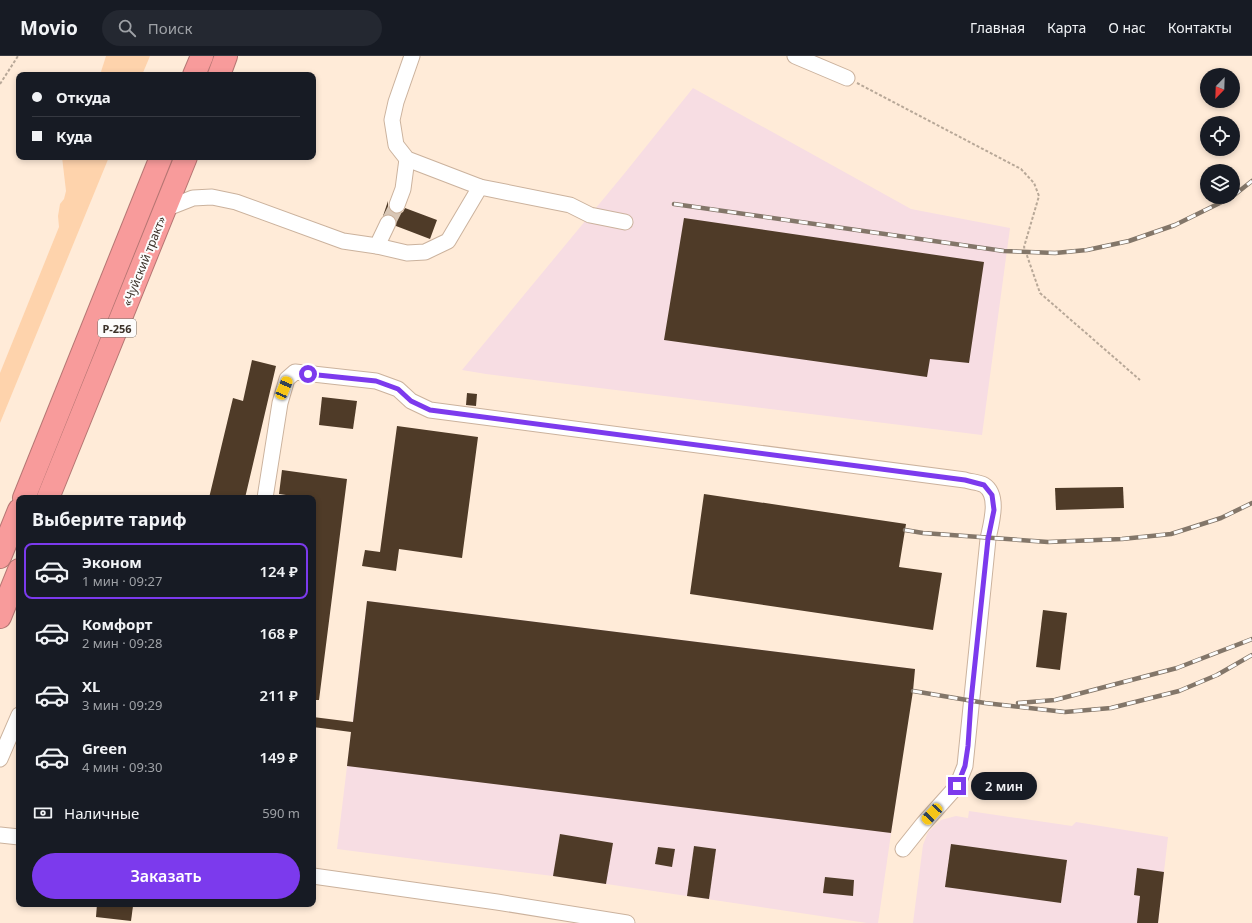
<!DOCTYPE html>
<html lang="ru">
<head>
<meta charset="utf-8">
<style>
	:root { --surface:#171b24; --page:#242831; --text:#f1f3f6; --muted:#9ea1a6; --line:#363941; --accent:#7c3aed }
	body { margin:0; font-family:"Noto Sans",sans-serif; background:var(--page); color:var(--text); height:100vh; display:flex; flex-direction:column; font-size:15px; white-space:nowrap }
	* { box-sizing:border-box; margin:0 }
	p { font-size:13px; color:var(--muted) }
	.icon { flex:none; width:22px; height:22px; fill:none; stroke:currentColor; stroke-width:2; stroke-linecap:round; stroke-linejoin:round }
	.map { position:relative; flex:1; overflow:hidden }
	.drawer { position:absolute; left:16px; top:439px; width:300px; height:412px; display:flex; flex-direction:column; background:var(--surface); border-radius:8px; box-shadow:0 2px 6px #0003 }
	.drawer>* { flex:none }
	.banner { position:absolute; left:16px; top:16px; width:300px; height:88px; border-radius:8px; box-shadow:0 2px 6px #0003; display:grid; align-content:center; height:88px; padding:0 16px; background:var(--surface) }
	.needle { width:26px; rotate:203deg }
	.controls { position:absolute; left:1200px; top:12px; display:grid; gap:8px }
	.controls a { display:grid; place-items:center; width:40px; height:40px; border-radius:50%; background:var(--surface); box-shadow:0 2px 6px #0003; font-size:20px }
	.end { position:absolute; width:18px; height:18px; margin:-9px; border:5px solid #7c3aed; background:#fff; box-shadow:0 0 0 2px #fff }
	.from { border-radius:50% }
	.bubble { position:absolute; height:28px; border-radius:14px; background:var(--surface); box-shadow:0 2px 6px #0003; font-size:13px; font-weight:600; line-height:28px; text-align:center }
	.car { position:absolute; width:12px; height:24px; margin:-12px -6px; border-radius:5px; box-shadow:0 0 3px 1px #0007; background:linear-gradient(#f5c518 24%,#345 0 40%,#f5c518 0 76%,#345 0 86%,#f5c518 0) }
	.banner b { display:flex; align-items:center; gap:14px; height:38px; font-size:15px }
	.banner b+b { border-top:1px solid var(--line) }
	.banner i { width:10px; height:10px; background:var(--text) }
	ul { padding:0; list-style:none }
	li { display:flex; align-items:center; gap:12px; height:56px; margin:0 8px 6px; padding:0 8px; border:2px solid transparent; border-radius:8px }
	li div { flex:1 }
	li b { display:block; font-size:15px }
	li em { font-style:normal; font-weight:600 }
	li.selected { border-color:var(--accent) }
	li>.icon { width:36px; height:36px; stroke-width:1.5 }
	h2 { padding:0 16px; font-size:18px; line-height:48px }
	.pay { display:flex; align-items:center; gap:10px; height:44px; padding:0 16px; font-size:15px }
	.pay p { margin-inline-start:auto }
	.action { display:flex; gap:8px; margin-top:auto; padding:8px 16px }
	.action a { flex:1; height:46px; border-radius:24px; background:var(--accent); color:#fff; font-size:16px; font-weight:600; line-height:46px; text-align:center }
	header { display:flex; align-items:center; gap:24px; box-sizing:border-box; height:56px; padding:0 20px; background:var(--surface); border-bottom:1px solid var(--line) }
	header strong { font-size:19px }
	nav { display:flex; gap:22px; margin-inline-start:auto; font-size:14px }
	.search { width:280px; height:36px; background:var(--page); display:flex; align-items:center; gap:10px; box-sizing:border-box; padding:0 14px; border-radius:22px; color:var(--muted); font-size:15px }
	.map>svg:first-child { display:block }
</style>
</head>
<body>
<header>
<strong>Movio</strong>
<div class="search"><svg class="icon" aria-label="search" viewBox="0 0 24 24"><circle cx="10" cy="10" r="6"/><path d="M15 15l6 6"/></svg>Поиск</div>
<nav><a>Главная</a><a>Карта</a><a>О нас</a><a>Контакты</a></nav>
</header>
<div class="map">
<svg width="1252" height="867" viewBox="0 0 1252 867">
	<rect width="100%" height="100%" fill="#ffebd8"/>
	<!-- industrial -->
	<g fill="#f7dde3">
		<path d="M 693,32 L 911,153 L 1010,172 L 982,379 L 486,318 L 462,314 L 624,118 Z"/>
		<path d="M 367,545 L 915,613 L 878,867 L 867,867 L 553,820 L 446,807 L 337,793 Z"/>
		<path d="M 969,755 L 1072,770 L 1076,766 L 1168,781 L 1158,867 L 913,867 L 923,789 L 928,776 L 941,764 L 956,760 L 968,762 Z"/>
	</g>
	<!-- green -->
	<g fill="#fed3ac">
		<path d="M 106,0 L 150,0 L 142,19 L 100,19 Z"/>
		<path d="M 62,101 L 109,101 L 0,367 L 0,317 L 59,171 L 58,160 L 60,148 L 64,143 L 66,135 Z"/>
	</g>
	<!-- building -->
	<g fill="#4f3b28">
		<path d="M 388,145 L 388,151 L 390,154 L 393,157 L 399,158 L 403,156 L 405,152 L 437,164 L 430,183 L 396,170 L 396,162 L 392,159 L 387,158 L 383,160 Z"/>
		<path d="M 684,162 L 984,206 L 969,307 L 930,303 L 927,321 L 664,284 Z"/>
		<path d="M 252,304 L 276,310 L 245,442 L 209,442 L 233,342 L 243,345 Z"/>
		<path d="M 467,337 L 477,338 L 476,350 L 466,349 Z"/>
		<path d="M 322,341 L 357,345 L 353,373 L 319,369 Z"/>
		<path d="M 397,370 L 478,381 L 462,502 L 399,493 L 396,515 L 362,510 L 365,494 L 380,496 Z"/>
		<path d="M 282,414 L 347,423 L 319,644 L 313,644 L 313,442 L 293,442 L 293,440 L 279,438 Z"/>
		<path d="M 1123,431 L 1124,452 L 1056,454 L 1055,432 Z"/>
		<path d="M 704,438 L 906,468 L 899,511 L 942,517 L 933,574 L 690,538 Z"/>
		<path d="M 367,545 L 915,613 L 913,635 L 891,777 L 347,710 L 351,676 L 313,671 L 313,661 L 353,666 Z"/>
		<path d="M 1043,554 L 1067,557 L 1060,614 L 1036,611 Z"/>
		<path d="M 560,778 L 613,787 L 606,828 L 553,820 Z"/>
		<path d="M 951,788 L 1067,804 L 1061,847 L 945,831 Z"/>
		<path d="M 694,790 L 716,793 L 709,843 L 687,840 Z"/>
		<path d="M 658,791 L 675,793 L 672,811 L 655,808 Z"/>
		<path d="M 1137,812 L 1164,816 L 1158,867 L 1137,867 L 1140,840 L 1134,839 Z"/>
		<path d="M 825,821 L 854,824 L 853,840 L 823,837 Z"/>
		<path d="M 97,848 L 120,848 L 133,850 L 131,865 L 96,861 Z"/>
	</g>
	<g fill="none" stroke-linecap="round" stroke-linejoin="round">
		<!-- minor-tunnel -->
		<path stroke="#d8c6b5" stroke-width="15" stroke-dasharray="15 8" stroke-linecap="butt" d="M 388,167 L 397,149"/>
		<defs>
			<g id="minor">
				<path d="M 412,0 L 396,46 L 392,64 L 396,89 L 407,103 L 480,131"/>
				<path d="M 795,0 L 847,22"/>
				<path d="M 397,149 L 403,133 L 407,103"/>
				<path d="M 165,153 L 193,142 L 212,141 L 236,146 L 343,185 L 377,190 L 388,167"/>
				<path d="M 377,190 L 407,197 L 425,196 L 448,185 L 480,131 L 570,149 L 590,159 L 625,166"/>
				<path d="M 265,442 L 280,347 L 287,323 L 295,316 L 376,325 L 398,333 L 411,345 L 430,354 L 965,424 C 971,426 979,426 984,429 C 1000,439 991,468 988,483 L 965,710 L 957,730 L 923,768 L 903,793"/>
				<path d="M 0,703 L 19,659"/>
				<path d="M 0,779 L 19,781"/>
				<path d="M 313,820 L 497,846 L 627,867"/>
			</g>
			<g id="highway">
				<path d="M 194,19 L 202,0"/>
				<path d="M 219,19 L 226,0"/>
				<path d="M 24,442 L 161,101"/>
				<path d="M 48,442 L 186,101"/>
				<path d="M 0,501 L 19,454"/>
				<path d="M 0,561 L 19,514"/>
			</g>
		</defs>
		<!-- minor casing -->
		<use href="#minor" stroke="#cbb29d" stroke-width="17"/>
		<!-- highway casing -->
		<use href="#highway" stroke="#b67673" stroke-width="24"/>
		<!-- path -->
		<g stroke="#b8a898" stroke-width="2" stroke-dasharray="3 2" stroke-linecap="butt">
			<path d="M 857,27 L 1021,113 L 1034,127 L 1039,140 L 1024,191 L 1040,237 L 1140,324"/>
			<path d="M 0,28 L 18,0"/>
		</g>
		<!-- minor -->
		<use href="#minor" stroke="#fff" stroke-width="15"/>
		<!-- highway -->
		<use href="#highway" stroke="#f89b9b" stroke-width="22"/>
		<defs>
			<g id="rail">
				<path d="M 1233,140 L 1252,125"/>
				<path d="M 674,148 L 1004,195 L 1055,197 L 1087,194 L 1129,185 L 1175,169 L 1232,141"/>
				<path d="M 905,474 L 923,477 L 1048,486 L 1122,483 L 1171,478 L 1221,462 L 1252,447"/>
				<path d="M 913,635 L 985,647 L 1065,656 L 1111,652 L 1179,635 L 1217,619 L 1252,599"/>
				<path d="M 1018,647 L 1055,644 L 1177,612 L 1252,583"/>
			</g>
		</defs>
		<!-- rail casing -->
		<use href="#rail" stroke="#837669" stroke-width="4.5"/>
		<!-- rail -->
		<use href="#rail" stroke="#fcfcfc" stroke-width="3" stroke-dasharray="9" stroke-linecap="butt"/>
	</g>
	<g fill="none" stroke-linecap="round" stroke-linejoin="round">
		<!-- route -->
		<path stroke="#7c3aed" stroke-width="5" d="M 308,318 L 376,325 L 398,333 L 411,345 L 430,354 L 965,424 L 984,429 L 992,439 L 994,454 L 988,483 L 971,645 L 968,690 L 965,710 L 957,730"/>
	</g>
	<g text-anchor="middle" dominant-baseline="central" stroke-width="4" stroke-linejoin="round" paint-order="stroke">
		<!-- shield labels -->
		<rect fill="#fcfcfc" stroke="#756e68" stroke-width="1" x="98" y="263" width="38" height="18" rx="3"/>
		<g font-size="11" font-weight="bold" fill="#3b3128">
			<text x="117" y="272">Р-256</text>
		</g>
		<!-- street labels -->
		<g font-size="12" fill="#3b3128" stroke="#fcfcfc">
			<text transform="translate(144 205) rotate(-68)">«Чуйский тракт»</text>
		</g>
	</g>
</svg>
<div class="controls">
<a><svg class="needle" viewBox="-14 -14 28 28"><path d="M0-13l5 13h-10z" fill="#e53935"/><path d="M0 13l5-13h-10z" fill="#9ea1a6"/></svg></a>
<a><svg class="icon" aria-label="locate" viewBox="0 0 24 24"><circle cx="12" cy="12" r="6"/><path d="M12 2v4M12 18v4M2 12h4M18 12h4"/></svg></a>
<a><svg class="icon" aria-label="layers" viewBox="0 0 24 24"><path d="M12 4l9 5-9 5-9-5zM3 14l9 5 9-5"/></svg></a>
</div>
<i class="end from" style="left:308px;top:318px"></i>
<i class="end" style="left:957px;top:730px"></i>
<div class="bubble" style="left:971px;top:716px;width:66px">2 мин</div>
<i class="car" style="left:284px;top:332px;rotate:23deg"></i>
<i class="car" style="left:932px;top:758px;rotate:223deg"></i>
<div class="banner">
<b><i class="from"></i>Откуда</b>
<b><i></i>Куда</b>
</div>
<section class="drawer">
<h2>Выберите тариф</h2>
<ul>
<li class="selected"><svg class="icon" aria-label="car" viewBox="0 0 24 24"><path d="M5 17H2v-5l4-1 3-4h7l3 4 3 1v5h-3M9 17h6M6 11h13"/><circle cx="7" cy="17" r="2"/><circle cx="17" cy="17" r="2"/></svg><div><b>Эконом</b><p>1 мин · 09:27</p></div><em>124 ₽</em></li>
<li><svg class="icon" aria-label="car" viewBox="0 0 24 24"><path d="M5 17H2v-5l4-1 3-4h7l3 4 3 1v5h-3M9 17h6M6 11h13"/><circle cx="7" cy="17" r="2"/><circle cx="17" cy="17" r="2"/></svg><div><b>Комфорт</b><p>2 мин · 09:28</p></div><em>168 ₽</em></li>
<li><svg class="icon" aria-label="car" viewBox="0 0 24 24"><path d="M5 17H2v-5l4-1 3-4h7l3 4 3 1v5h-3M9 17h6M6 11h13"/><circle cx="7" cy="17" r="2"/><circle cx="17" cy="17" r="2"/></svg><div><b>XL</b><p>3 мин · 09:29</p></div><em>211 ₽</em></li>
<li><svg class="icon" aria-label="car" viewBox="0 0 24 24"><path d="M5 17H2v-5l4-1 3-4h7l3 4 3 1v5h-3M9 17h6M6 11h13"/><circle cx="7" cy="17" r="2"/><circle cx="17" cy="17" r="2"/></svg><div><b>Green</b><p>4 мин · 09:30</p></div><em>149 ₽</em></li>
</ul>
<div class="pay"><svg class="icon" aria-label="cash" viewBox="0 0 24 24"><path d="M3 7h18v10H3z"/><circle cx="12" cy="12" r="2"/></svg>Наличные<p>590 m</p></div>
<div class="action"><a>Заказать</a></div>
</section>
</div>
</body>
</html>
